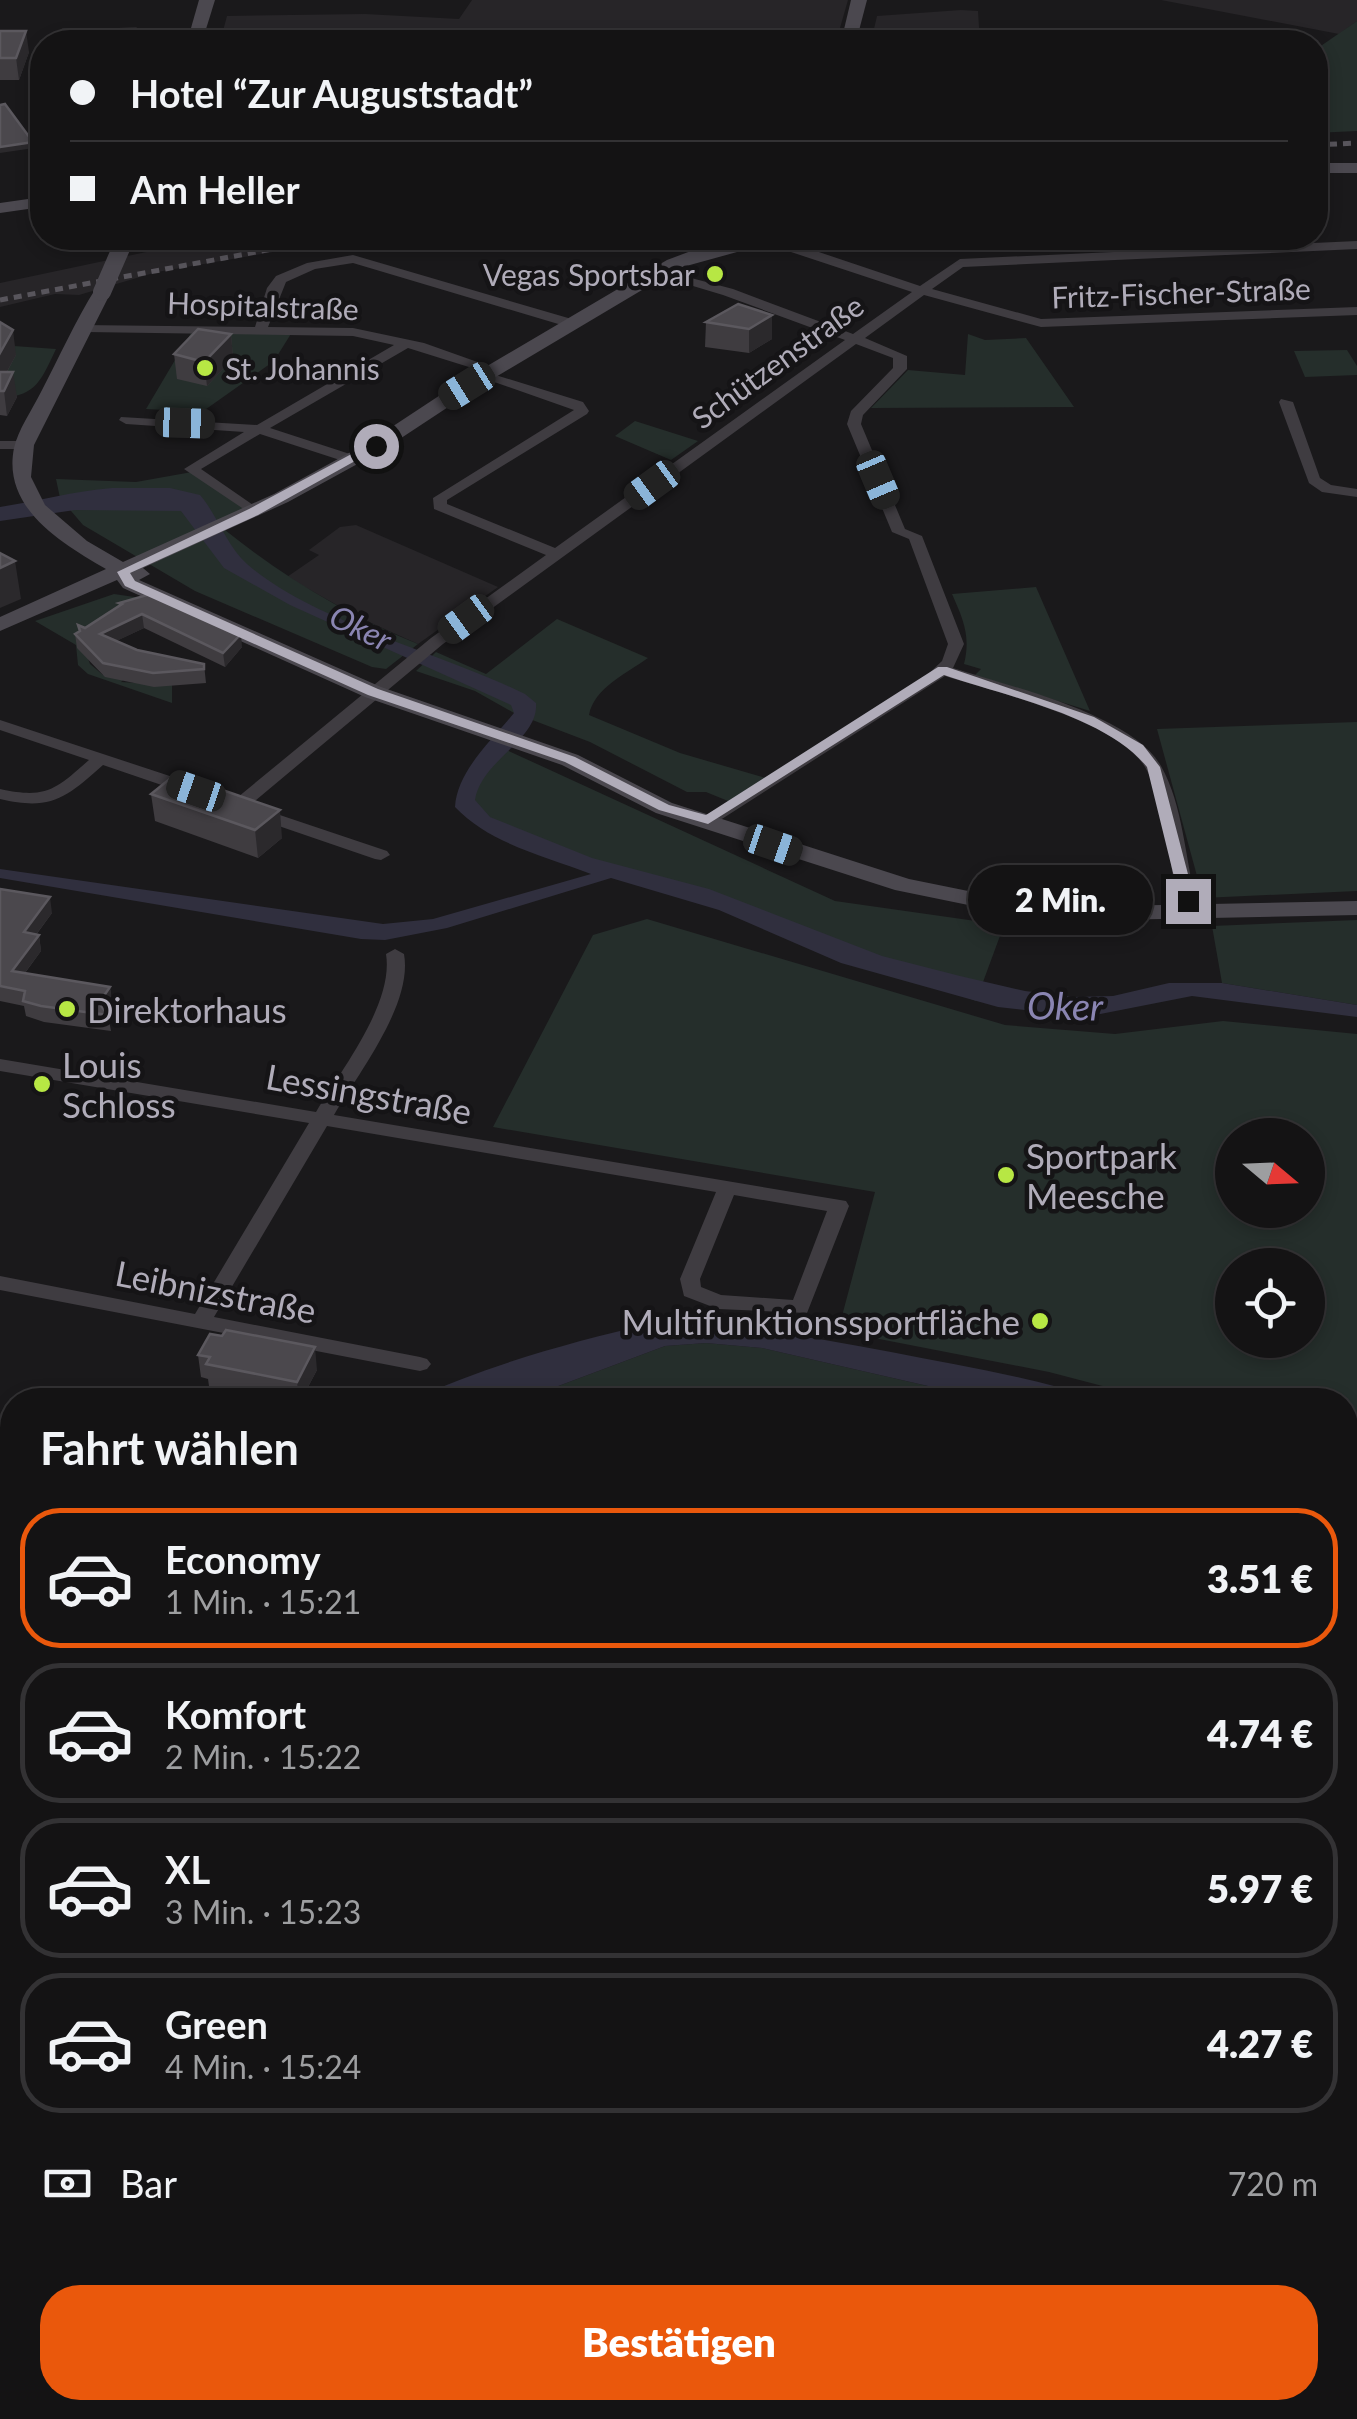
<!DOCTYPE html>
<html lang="de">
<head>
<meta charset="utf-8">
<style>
	:root { --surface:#141314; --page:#212022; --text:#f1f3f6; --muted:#9d9ea0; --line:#333234; --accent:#ea580c }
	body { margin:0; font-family:Lato,sans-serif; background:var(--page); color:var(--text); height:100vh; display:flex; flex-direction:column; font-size:38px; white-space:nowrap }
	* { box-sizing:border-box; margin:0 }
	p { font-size:32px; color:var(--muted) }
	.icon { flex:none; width:55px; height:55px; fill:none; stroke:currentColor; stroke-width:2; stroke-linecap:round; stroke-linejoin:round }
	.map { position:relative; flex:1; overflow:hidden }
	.panel { position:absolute; left:0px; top:1388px; width:1358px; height:1032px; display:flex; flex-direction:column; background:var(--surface); border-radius:40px 40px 0 0; box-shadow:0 5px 15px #0003,0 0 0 2px var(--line) }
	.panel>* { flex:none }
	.top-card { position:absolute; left:30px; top:30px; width:1298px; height:220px; border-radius:40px; box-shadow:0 5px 15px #0003,0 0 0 2px var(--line); display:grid; align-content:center; height:220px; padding:0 40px; background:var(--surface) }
	.needle { width:65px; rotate:109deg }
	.controls { position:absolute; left:1215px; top:1118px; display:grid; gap:20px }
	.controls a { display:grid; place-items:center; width:110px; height:110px; border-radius:50%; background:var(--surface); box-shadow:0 5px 15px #0003,0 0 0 2px var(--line); font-size:50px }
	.end { position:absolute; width:45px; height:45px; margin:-22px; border:12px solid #b0acb9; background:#111; box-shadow:0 0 0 5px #111 }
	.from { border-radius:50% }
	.bubble { position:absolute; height:70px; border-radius:35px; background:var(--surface); box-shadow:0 5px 15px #0003,0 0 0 2px var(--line); font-size:32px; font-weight:800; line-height:70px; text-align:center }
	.car { position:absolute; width:30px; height:60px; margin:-30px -15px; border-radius:12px; box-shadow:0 0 8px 2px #0007; background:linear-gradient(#222 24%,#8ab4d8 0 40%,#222 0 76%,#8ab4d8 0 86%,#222 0) }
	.top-card b { display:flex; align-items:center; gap:35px; height:95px; font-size:38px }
	.top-card b+b { border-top:2px solid var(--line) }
	.top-card i { width:25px; height:25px; background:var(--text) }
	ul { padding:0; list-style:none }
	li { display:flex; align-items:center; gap:30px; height:140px; margin:0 20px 15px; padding:0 20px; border:5px solid var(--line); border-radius:40px }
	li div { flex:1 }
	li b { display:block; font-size:38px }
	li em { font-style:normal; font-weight:800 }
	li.selected { border-color:var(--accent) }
	li>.icon { width:90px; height:90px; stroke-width:1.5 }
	h2 { padding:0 40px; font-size:45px; line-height:120px }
	.pay { display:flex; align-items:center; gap:25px; height:110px; padding:0 40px; font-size:38px }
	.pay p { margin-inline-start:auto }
	.action { display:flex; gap:20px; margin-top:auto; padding:20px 40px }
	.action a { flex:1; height:115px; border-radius:40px; background:var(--accent); color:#fff; font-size:40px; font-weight:800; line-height:115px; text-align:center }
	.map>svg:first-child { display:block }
</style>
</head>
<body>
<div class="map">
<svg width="1357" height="2419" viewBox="0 0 1357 2419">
	<rect width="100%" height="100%" fill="#1a191b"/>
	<!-- built -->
	<g fill="#272528">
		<path d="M 472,0 L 848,0 L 836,42 L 635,42 L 636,39 L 581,36 L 577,42 L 220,42 L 227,16 L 365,14 L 459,19 Z"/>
		<path d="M 1161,0 L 1357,0 L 1357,21 L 1339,34 Z"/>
		<path d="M 961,10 L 978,11 L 980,42 L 871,42 L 877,16 Z"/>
		<path d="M 269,238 L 355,238 L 157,272 L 79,295 L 55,294 L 0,307 L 0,283 L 151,251 Z"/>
		<path d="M 356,525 L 498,587 L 418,644 L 360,618 L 287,577 L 319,555 L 309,550 L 340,527 Z"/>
		<path d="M 0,1675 L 12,1736 L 12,1921 L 0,1980 Z"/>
	</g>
	<!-- green -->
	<g fill="#252e2b" fill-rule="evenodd">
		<path d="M 1357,21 L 1357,131 L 1315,133 L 1315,50 Z"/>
		<path d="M 194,328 L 294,329 L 274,361 L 202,412 L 146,409 Z"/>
		<path d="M 968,334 L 985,340 L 1026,338 L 1074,407 L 871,408 L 908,370 L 965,375 Z"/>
		<path d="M 0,345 L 56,349 C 42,378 36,398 0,397 Z"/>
		<path d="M 1347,350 L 1357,366 L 1357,375 L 1305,377 L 1294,351 Z"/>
		<path d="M 635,421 L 698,441 L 671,460 L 615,436 Z"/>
		<path d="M 192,472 L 247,508 L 225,530 C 285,578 347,615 418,644 L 386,669 L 372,667 L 195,591 L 83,525 L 60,498 L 56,479 L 136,482 Z"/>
		<path d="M 1036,587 L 1090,711 L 975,675 L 981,669 L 964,664 C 971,636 963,619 952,594 Z"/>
		<path d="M 114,594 L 141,598 L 86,653 L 90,664 L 103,675 L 108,672 L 124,679 L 121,682 L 172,685 L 172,703 L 88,674 L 78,665 L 76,645 L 35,621 Z"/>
		<path d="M 557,619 L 648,658 C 627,673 594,688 589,715 L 680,753 L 769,779 L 733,803 L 706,792 L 687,792 L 590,742 L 514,713 L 475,691 L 416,671 L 436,652 L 486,674 Z"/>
		<path d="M 1357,722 L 1357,891 L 1203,898 L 1157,729 Z"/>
		<path d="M 500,747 L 835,901 L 1004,925 L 976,1001 L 671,887 L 613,874 L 469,808 L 478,770 Z"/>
		<path d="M 647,919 L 1005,1025 L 1115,1034 L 1223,1021 L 1357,1034 L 1357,1448 L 1345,1446 L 1345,1400 L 1156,1400 L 1049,1372 L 838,1331 L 875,1192 L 493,1127 L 593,935 ZM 1232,1135 L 1308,1135 L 1308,1210 L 1232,1210 ZM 1232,1265 L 1308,1265 L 1308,1340 L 1232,1340 Z"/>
		<path d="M 1357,920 L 1357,1005 L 1222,983 L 1212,926 Z"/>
		<path d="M 706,1343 L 762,1348 L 989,1400 L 521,1400 L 665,1346 Z"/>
		<path d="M 1345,1498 L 1357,1501 L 1357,1838 L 1345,1832 Z"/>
	</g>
	<!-- water -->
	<g fill="#302f3e">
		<path d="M 112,488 L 170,488 L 200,495 C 218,516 226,545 247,564 C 313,622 444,654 525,694 L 536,703 C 539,740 481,760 475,800 L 490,817 L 592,858 L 709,889 L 882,956 L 960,976 L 1025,991 L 1073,997 L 1113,996 L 1169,983 L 1222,983 L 1357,1005 L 1357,1017 L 1192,996 L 1085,1017 L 998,1007 L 841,963 L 719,910 L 611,878 L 447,928 L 385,940 L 361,939 L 0,878 L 0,869 L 383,924 L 433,919 L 591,874 C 545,856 490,844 455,807 C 457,771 492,740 514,713 L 511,705 L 290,605 L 224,568 L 181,511 L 75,510 L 0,521 L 0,507 C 39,501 73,491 112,488 Z"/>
		<path d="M 654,1323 C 735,1324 811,1337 891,1352 C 962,1366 1033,1377 1101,1400 L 989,1400 L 762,1348 L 706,1343 L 665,1346 L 521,1400 L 411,1400 C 489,1365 570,1342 654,1323 Z"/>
		<path d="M 12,2030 L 12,2408 L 23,2408 L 22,2419 L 0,2419 L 0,2104 Z"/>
	</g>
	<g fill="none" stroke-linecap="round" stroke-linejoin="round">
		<!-- street -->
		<g fill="#3f3c41" fill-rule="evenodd">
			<path d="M 573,33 L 579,36 L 574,42 L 564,42 Z"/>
			<path d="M 775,238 L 789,238 L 801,246 L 920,286 L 960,259 L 1357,241 L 1357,249 L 963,267 L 932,289 L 1041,319 L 1357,307 L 1357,315 L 1041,327 L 924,295 L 865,338 L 907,356 L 907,369 L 863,415 L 861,424 L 905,529 L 922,536 L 964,644 L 953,668 C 1008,686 1131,714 1161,766 C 1183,805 1185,857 1196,901 L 1193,905 L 1181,905 L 1178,901 C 1168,859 1167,805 1145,767 C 1118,721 995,692 945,676 L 714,824 L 708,825 L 699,820 L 924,678 L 942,661 L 948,644 L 909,539 L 892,532 L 847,424 L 851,411 L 893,368 L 893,358 L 856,344 L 443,644 L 244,810 L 232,810 L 232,802 L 431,638 L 546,555 L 434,509 L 433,498 L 574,410 L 477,376 L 488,373 L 408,348 L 270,428 L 356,456 L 356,462 L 346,462 L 260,434 L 201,469 L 259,509 L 259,515 L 254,516 L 184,469 L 244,432 L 126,424 L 119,420 L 121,417 L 257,425 L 394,345 L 353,336 L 86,332 L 81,331 L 81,325 L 255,327 L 267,288 L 276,276 L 307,263 L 353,255 L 575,320 L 575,326 L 565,326 L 353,263 L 315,269 L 286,282 L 268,327 L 353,328 L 424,343 L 500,370 L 489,373 L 583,402 L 589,411 L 587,414 L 447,500 L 447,504 L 555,548 L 845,340 L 723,295 L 653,274 L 653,268 L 733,289 L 853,334 L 912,292 L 791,252 Z"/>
			<path d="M 1281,399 L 1293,402 L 1320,478 L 1331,485 L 1357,489 L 1357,497 L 1322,492 L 1309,483 L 1279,402 Z"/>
			<path d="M 0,441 L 24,441 L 31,445 L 24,449 L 0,449 Z"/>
			<path d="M 0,720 L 197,785 L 199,789 L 197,793 L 185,793 L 103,765 C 66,798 51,811 0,799 L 0,789 C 46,799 55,790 89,760 L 0,730 Z"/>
			<path d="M 256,807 L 387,851 L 390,855 L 381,860 L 375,859 L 250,816 L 250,808 Z"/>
			<path d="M 395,949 L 404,954 C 413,1004 359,1072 334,1115 L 846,1201 L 849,1206 L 807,1313 L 718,1309 L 684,1296 L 680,1279 L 716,1192 L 327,1126 L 214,1317 L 420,1357 L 427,1359 L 431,1364 L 427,1369 L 420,1371 L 0,1290 L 0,1276 L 195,1314 L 309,1123 L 0,1071 L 0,1059 L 316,1112 C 341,1070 394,1004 386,954 ZM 734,1195 L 827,1211 L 793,1300 L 721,1295 L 701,1287 L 700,1279 Z"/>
			<path d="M 0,1584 L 12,1586 L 12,1602 L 0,1602 Z"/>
			<path d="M 1345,2165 L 1357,2170 L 1357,2197 L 1345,2192 Z"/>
			<path d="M 428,2408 L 459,2408 L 454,2419 L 422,2419 Z"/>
			<path d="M 603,2408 L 631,2408 L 631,2419 L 601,2419 Z"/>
		</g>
		<!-- secondary -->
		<g fill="#4b484f" fill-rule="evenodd">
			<path d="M 199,0 L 215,0 L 202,42 L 187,42 Z"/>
			<path d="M 851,0 L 867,0 L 856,42 L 841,42 Z"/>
			<rect x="1315" y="163" width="42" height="10"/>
			<path d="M 42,197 L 42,207 L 0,213 L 0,203 Z"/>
			<path d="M 754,238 L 788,238 L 679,268 L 474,390 L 383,450 L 288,502 L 143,568 L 150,574 L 139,580 L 381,687 L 578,755 L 672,803 L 909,879 L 978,893 L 1112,906 L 1357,901 L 1357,915 L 1112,920 L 978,907 L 895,890 L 656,813 L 562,765 L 365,697 L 123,588 L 117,580 L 0,631 L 0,617 L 106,569 C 61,543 2,508 14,448 C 18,430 32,410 41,392 C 59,358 75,321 96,288 L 108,288 L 111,292 L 34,445 L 31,477 L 45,505 L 87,541 L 123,562 L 274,494 L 369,442 L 460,382 L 667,260 L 699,248 Z"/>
		</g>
		<!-- rail -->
		<g stroke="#58555c" stroke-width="5" stroke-dasharray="8 6" stroke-linecap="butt">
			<path d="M 1315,145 L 1357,143"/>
			<path d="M 0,300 L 331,238"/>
		</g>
		<!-- secondary-bridge -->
		<path stroke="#4b484f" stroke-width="18" d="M 102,292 L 122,246"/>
	</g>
	<!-- wall -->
	<g fill="#3f3c40">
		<path d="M 0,31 L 29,52 L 19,80 L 0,80 Z"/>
		<path d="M 738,304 L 772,339 L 749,353 L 705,347 L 706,322 Z"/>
		<path d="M 0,322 L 16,355 L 7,372 L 17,397 L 7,416 L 0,415 Z"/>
		<path d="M 231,334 L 233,358 L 207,386 L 177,379 L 174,354 Z"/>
		<path d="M 119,603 L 242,647 L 225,667 L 144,628 L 116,641 L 137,650 L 204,664 L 206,683 L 154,687 L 105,677 L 77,648 L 75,634 L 79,631 L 78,625 L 85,628 L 120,606 Z"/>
		<path d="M 151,794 L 282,838 L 258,858 L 155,821 Z"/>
		<path d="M 0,889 L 52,913 L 36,935 L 39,935 L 41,951 L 25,973 L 110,987 L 112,1003 L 106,1012 L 108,1015 L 111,1031 L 44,1022 L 26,1016 L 24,1006 L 0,1001 Z"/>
		<path d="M 198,1355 L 317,1370 L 301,1400 L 280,1400 L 209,1386 L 208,1379 L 201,1377 Z"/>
	</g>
	<!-- shaded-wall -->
	<g fill="#2b292c">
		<path d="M 26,31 L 29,52 L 19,80 L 16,58 Z"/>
		<path d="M 33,142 L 34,148 L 0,153 L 0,147 Z"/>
		<path d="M 772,315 L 772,339 L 749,353 L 749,329 Z"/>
		<path d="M 13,330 L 16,355 L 0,384 L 0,353 Z"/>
		<path d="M 231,334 L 233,358 L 207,386 L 204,362 Z"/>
		<path d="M 13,372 L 17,397 L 7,416 L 4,391 Z"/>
		<path d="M 15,561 L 21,599 L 0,608 L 0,568 Z"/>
		<path d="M 142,614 L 144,628 L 102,648 L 100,634 Z"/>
		<path d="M 241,634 L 242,647 L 225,667 L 223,653 Z"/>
		<path d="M 280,810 L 282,838 L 258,858 L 255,830 Z"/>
		<path d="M 50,897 L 52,913 L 26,948 L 24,932 Z"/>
		<path d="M 39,935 L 41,951 L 15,986 L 12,971 Z"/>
		<path d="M 110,987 L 112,1003 L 104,1015 L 99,1003 Z"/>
		<path d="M 315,1347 L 317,1370 L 301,1400 L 299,1400 L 297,1382 Z"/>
	</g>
	<!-- building -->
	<g fill="#4b484d" stroke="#5b585e" stroke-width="2.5">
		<path d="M 135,29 L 131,42 L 59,42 L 63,30 Z"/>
		<path d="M 0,31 L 26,31 L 16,58 L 0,58 Z"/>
		<path d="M 758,35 L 790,37 L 788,42 L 755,42 Z"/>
		<path d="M 5,104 L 33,142 L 0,147 L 0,105 Z"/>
		<path d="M 738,304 L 772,315 L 749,329 L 706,322 Z"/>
		<path d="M 0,322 L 13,330 L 0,353 Z"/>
		<path d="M 198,329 L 231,334 L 204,362 L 174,354 Z"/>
		<path d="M 0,372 L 13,372 L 4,391 L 0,391 Z"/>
		<path d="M 0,553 L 15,561 L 0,568 Z"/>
		<path d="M 154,593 L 241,634 L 223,653 L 142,614 L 100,634 L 137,650 L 204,664 L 204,669 L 153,673 L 103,663 L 75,634 L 80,631 L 78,625 L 85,628 L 122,604 L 119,603 Z"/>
		<path d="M 176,774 L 280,810 L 255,830 L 151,794 Z"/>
		<path d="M 0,889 L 50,897 L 24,932 L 39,935 L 12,971 L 110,987 L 99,1003 L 108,1015 L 41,1006 L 23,1001 L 25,991 L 0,986 Z"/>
		<path d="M 226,1330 L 315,1347 L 297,1382 L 206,1364 L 210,1357 L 198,1355 L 210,1334 L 222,1336 Z"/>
	</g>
	<!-- route -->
	<path fill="#b0acb9" d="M 372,443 L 382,446 L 258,515 L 130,573 L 135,581 L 378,689 L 575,757 L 669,805 L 706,815 L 938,667 L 947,667 L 1094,717 L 1143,745 L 1160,767 L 1195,901 L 1188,905 L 1180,901 L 1147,767 C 1106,716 1005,696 944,675 L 708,824 L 659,810 L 565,762 L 368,695 L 125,586 L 117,572 L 249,509 Z"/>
	<!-- markers -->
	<g fill="#b7e744" stroke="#151416" stroke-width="4">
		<circle cx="715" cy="274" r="10"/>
		<circle cx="205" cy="368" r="10"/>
		<circle cx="67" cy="1009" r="10"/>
		<circle cx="42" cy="1084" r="10"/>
		<circle cx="1006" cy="1175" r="10"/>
		<circle cx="1040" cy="1321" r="10"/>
	</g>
	<g text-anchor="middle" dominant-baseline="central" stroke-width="9" stroke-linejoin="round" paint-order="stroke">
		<!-- far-poi labels -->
		<g font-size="30" fill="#b0acb9" stroke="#151416" text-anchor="end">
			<text x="695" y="274">Vegas Sportsbar</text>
			<text x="225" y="368" text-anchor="start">St. Johannis</text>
		</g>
		<!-- far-street labels -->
		<g font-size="30" fill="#b0acb9" stroke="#151416">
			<text transform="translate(1181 292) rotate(-2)">Fritz-Fischer-Straße</text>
			<text transform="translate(263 305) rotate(2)">Hospitalstraße</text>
			<text transform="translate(777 361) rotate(-36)">Schützenstraße</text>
		</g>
		<!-- far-water labels -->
		<g font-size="32" font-style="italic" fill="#8a85b2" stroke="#151416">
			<text transform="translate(361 627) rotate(26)">Oker</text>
		</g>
		<!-- poi labels -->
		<g font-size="35" fill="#b0acb9" stroke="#151416" text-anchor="start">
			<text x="87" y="1009">Direktorhaus</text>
			<text x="62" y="1064">Louis<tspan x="62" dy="40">Schloss</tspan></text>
			<text x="1026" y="1155">Sportpark<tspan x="1026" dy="40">Meesche</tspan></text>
			<text x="1020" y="1321" text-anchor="end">Multifunktionssportfläche</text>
		</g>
		<!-- street labels -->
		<g font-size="35" fill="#b0acb9" stroke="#151416">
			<text transform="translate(369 1093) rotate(10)">Lessingstraße</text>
			<text transform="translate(216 1291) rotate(11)">Leibnizstraße</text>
		</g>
		<!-- water labels -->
		<g font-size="38" font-style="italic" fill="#8a85b2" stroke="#151416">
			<text transform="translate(1065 1005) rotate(1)">Oker</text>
		</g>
	</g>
</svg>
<div class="controls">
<a><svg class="needle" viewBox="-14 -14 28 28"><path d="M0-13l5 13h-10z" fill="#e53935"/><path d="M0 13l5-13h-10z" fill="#9d9ea0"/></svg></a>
<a><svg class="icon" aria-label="locate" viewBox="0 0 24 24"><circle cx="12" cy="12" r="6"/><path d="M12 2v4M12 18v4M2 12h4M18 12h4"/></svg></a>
</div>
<i class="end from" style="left:376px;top:446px"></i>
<i class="end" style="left:1188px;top:901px"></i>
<div class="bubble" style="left:968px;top:865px;width:185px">2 Min.</div>
<i class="car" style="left:467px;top:386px;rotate:238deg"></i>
<i class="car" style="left:185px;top:423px;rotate:92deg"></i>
<i class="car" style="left:878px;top:480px;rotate:157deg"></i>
<i class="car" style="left:652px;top:485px;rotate:234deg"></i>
<i class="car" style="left:466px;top:619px;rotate:234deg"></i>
<i class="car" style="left:196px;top:791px;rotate:289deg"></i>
<i class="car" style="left:773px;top:845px;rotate:109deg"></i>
<div class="top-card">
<b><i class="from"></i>Hotel “Zur Auguststadt”</b>
<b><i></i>Am Heller</b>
</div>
<section class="panel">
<h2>Fahrt wählen</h2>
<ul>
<li class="selected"><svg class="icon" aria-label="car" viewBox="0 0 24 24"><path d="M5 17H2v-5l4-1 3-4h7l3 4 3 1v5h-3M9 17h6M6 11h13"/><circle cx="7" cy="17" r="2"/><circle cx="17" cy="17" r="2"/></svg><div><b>Economy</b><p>1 Min. · 15:21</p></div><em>3.51 €</em></li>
<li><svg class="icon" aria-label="car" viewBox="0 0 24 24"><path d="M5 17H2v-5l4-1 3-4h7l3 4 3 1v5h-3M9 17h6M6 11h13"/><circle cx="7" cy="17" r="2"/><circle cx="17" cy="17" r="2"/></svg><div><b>Komfort</b><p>2 Min. · 15:22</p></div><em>4.74 €</em></li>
<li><svg class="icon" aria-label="car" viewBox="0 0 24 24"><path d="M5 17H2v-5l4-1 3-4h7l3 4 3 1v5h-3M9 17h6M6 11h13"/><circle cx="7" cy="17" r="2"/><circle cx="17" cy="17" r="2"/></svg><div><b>XL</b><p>3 Min. · 15:23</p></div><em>5.97 €</em></li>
<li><svg class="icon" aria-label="car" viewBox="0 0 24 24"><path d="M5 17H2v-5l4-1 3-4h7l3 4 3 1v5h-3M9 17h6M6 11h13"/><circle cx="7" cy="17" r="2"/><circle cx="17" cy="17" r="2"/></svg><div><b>Green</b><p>4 Min. · 15:24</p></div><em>4.27 €</em></li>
</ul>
<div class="pay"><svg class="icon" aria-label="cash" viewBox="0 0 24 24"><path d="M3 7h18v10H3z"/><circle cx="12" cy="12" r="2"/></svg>Bar<p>720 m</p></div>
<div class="action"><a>Bestätigen</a></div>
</section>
</div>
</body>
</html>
